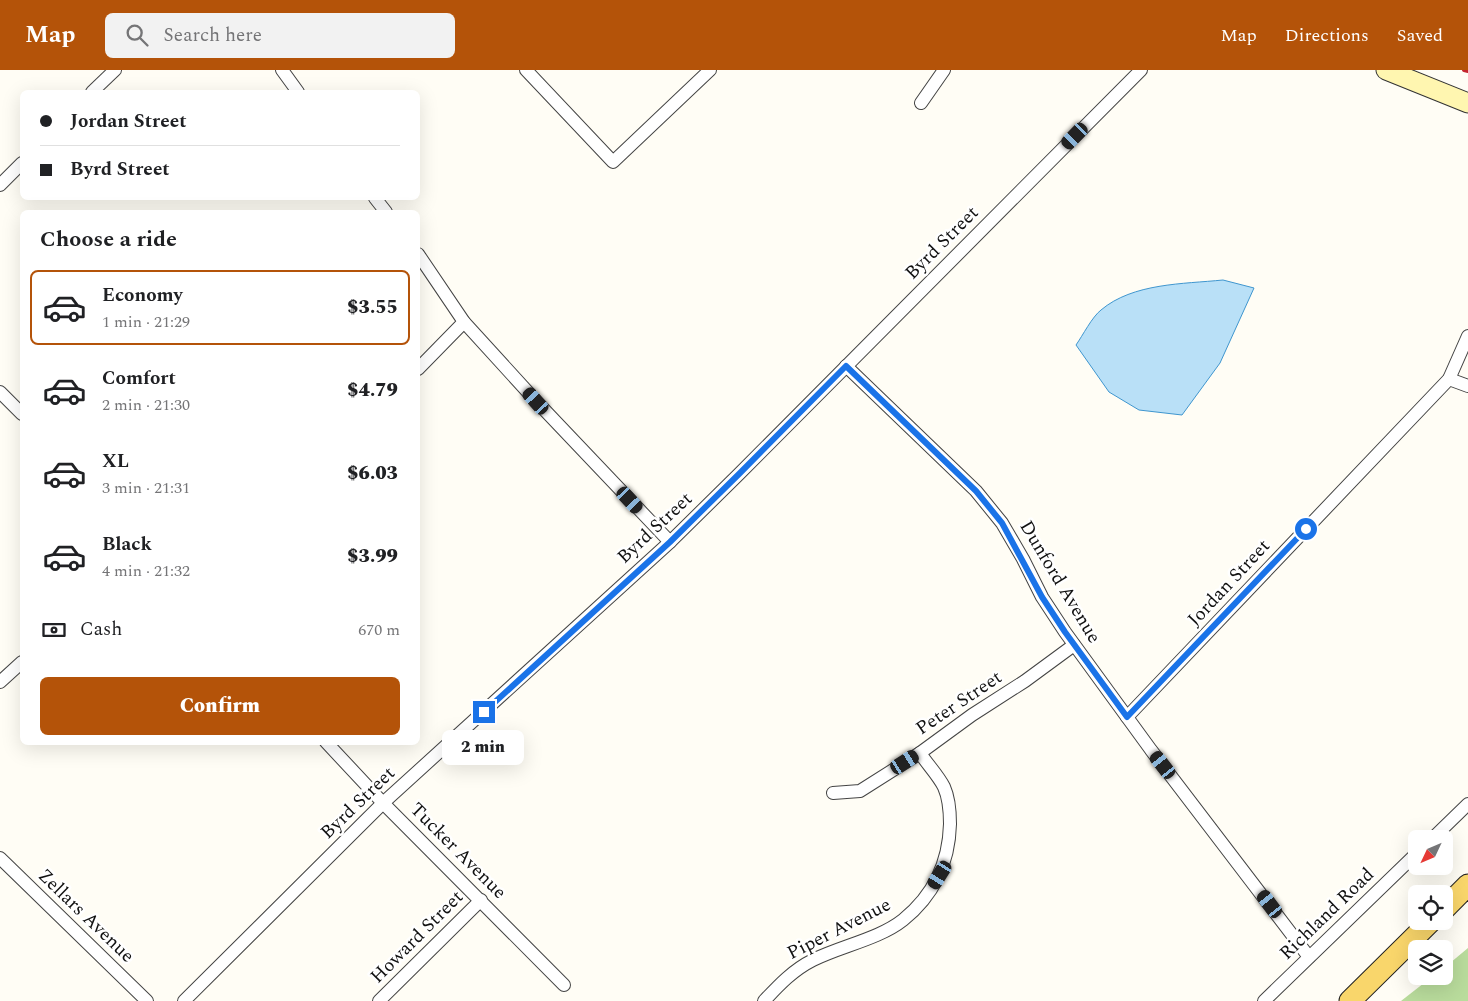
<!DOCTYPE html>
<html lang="en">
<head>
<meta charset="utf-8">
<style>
	:root { --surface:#fff; --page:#f2f2f2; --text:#202124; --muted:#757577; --line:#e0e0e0; --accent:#b45309 }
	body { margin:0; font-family:Spectral,serif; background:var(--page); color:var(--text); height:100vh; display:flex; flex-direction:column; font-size:19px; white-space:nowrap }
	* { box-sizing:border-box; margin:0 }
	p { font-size:16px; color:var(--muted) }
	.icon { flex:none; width:28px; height:28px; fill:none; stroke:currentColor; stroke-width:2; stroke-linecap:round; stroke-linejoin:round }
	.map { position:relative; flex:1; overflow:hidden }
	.details { position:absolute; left:20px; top:140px; width:400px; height:535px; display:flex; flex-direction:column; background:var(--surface); border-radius:8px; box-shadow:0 5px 20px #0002 }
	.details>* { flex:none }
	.guide { position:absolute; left:20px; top:20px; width:400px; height:110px; border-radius:8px; box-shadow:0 5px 20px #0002; display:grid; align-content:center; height:110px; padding:0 20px; background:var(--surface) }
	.needle { width:32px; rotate:226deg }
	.buttons { position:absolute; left:1408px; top:760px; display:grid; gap:10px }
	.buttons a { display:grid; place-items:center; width:45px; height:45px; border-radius:8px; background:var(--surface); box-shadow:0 5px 20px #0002; font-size:25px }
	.end { position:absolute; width:22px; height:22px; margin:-11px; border:6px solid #1a73e8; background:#fff; box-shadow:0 0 0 2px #fff }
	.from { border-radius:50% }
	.bubble { position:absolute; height:35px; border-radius:8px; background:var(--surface); box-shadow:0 5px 20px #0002; font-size:16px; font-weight:800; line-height:35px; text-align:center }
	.car { position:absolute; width:15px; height:30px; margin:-15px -8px; border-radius:6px; box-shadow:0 0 4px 1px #0007; background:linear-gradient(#222 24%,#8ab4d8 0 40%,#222 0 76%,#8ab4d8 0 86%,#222 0) }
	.guide b { display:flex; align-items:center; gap:18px; height:48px; font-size:19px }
	.guide b+b { border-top:1px solid var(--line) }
	.guide i { width:12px; height:12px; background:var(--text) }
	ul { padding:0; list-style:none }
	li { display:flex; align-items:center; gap:15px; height:75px; margin:0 10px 8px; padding:0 10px; border:2px solid transparent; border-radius:8px }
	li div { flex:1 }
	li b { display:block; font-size:19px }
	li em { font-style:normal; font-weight:800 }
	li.on { border-color:var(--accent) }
	li>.icon { width:45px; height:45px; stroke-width:1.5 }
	h2 { padding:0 20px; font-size:22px; line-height:60px }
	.pay { display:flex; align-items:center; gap:12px; height:55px; padding:0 20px; font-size:19px }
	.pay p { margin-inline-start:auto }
	.action { display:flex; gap:10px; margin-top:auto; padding:10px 20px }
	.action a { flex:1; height:58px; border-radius:8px; background:var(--accent); color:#fff; font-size:20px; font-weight:800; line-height:58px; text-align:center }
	header { display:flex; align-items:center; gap:30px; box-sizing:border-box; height:70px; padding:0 25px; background:var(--accent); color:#fff }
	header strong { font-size:24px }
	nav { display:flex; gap:28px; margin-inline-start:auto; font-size:18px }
	.search { width:350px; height:45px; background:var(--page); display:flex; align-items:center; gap:12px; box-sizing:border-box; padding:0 18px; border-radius:8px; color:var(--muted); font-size:19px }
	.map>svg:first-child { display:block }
</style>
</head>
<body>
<header>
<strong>Map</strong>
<div class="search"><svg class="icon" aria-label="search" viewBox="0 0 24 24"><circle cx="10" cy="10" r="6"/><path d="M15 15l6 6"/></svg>Search here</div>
<nav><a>Map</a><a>Directions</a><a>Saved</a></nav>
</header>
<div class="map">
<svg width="1468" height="931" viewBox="0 0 1468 931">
	<rect width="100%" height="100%" fill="#fffdf5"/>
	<!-- forest -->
	<path fill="#b9dc9c" d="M 1468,878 L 1468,931 L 1401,931 L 1433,906 L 1444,906 L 1444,898 Z"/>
	<!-- water -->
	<path fill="#b9e0f7" stroke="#3f96cf" d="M 1223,210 L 1254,218 L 1220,293 L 1182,345 L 1139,340 L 1109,322 L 1076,275 C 1083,265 1092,247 1101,240 C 1133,213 1183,214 1223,210 Z"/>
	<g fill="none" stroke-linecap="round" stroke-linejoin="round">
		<defs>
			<g id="street">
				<path d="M 282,0 L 298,22"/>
				<path d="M 526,0 L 613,92 L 710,0"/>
				<path d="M 92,22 L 115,0"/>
				<path d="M 921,33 L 944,0"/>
				<path d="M 0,115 L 22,93"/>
				<path d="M 375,128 L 386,142"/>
				<path d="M 418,184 L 464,252 L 536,331 L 670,472"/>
				<path d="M 846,296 L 976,421 L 1002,453 L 1023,489 L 1042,527 L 1065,562 L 1151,680 L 1309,887"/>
				<path d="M 418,299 L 464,252"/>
				<path d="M 1449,309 L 1468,316"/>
				<path d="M 0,322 L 22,344"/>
				<path d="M 0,612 L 22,592"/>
				<path d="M 1127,647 L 1449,309 L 1468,266"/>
				<path d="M 326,672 L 383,733 L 564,915"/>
				<path d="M 833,723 L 860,721 L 920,683 L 972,645 L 1025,611 L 1074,575"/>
				<path d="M 1432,769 L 1468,734"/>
				<path d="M 0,788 L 147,931"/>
				<path d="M 184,931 L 383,733 L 670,472 L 739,404 L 1141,0"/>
				<path d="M 379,931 L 481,830"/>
				<path d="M 764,931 C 779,915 793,900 813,890 C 841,876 879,869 903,850 C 934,825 949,793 950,754 C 950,742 949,728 944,717 C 938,705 927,694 920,683"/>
				<path d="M 1264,931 L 1416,784"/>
			</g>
			<path id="secondary" d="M 1386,0 L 1468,33"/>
			<g id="primary">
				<path d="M 1444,839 L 1468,815"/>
				<path d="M 1350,931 L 1431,851"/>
			</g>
		</defs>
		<!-- street casing -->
		<use href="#street" stroke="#444" stroke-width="14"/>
		<!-- secondary casing -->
		<use href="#secondary" stroke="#333" stroke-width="21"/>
		<!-- primary casing -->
		<use href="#primary" stroke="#222" stroke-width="23"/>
		<!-- street -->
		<use href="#street" stroke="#fff" stroke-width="12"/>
		<!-- secondary -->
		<use href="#secondary" stroke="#fff6b0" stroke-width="19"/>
		<!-- primary -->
		<use href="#primary" stroke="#f9d66b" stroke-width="21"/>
		<!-- rail -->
		<path stroke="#c4262e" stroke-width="4" d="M 1464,0 L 1468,1"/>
	</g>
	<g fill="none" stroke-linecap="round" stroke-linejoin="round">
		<!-- route -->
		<path stroke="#1a73e8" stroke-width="6" d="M 484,642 L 670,472 L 739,404 L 846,296 L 976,421 L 1002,453 L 1042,527 L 1065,562 L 1127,647 L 1306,459"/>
	</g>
	<g text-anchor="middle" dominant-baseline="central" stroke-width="5" stroke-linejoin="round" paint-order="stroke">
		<!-- street labels -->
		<g font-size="19" fill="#111" stroke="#fff">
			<text transform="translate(942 173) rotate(-45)">Byrd Street</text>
			<text transform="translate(655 458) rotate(-43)">Byrd Street</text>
			<text transform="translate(1060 512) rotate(59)">Dunford Avenue</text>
			<text transform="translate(1229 513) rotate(-47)">Jordan Street</text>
			<text transform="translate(959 633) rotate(-34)">Peter Street</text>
			<text transform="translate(358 733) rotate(-44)">Byrd Street</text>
			<text transform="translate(458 781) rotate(45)">Tucker Avenue</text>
			<text transform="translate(1327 844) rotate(-44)">Richland Road</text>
			<text transform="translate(86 846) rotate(44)">Zellars Avenue</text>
			<text transform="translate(839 859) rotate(-27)">Piper Avenue</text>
			<text transform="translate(417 867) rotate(-45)">Howard Street</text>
		</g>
	</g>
</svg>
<div class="buttons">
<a><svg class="needle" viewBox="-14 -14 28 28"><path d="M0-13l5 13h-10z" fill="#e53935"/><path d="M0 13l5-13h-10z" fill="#757577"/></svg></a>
<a><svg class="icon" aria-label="locate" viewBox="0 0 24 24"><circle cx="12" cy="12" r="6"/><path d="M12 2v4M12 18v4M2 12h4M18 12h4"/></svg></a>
<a><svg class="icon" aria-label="layers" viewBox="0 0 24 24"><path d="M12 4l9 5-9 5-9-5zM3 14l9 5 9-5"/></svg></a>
</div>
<i class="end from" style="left:1306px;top:459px"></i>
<i class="end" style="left:484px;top:642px"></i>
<div class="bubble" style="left:442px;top:660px;width:82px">2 min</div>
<i class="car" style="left:1075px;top:66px;rotate:224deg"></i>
<i class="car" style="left:536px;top:331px;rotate:318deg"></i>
<i class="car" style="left:630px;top:430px;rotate:137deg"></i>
<i class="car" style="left:905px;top:692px;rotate:58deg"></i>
<i class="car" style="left:1163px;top:695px;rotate:322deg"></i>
<i class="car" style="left:940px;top:805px;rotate:212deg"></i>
<i class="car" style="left:1270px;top:834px;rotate:323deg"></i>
<div class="guide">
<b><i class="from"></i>Jordan Street</b>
<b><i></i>Byrd Street</b>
</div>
<section class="details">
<h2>Choose a ride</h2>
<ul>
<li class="on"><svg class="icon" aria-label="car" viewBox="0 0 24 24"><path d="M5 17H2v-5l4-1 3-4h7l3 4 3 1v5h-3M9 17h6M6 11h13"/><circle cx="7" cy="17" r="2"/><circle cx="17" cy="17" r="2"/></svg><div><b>Economy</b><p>1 min · 21:29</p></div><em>$3.55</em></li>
<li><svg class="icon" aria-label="car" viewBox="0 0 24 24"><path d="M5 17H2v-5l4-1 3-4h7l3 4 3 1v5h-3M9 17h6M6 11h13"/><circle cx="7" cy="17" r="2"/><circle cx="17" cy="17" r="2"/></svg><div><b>Comfort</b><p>2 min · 21:30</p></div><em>$4.79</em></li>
<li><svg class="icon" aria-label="car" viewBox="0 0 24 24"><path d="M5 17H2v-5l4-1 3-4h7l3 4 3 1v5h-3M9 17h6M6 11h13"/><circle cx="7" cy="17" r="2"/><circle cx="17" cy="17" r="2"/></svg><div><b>XL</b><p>3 min · 21:31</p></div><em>$6.03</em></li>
<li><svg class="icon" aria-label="car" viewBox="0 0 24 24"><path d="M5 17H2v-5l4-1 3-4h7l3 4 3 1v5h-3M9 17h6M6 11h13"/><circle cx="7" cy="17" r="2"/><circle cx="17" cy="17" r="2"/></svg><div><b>Black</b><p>4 min · 21:32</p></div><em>$3.99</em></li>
</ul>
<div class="pay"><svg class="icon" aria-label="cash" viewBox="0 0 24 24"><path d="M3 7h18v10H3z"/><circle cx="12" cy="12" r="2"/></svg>Cash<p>670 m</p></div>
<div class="action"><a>Confirm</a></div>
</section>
</div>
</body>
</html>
